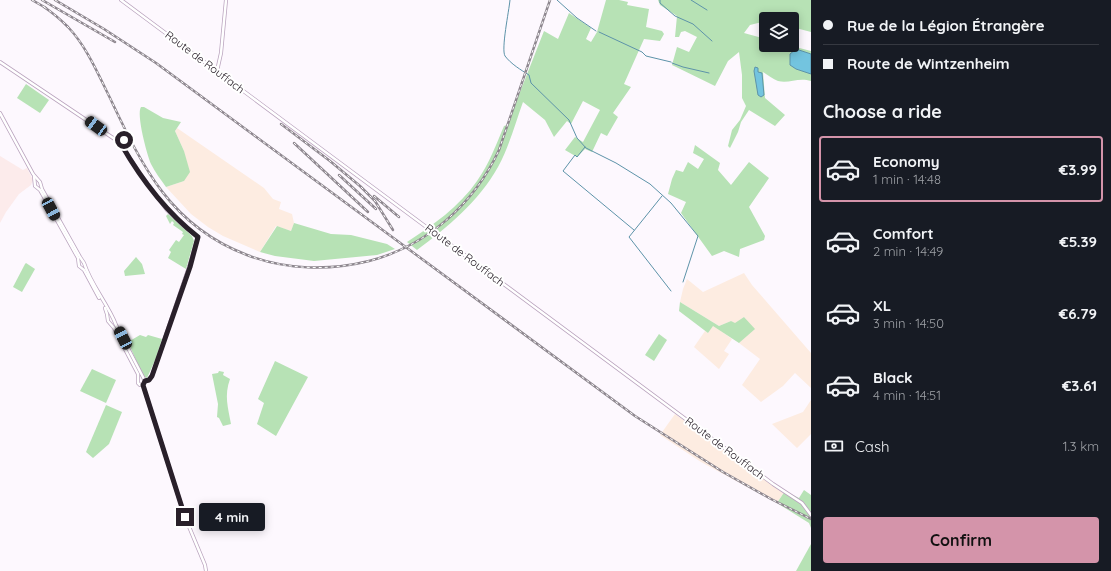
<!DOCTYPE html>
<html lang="en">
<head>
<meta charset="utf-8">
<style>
	:root { --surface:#171b24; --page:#242831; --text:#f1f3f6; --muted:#9ea1a6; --line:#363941; --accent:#d494aa }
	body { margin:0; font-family:Quicksand,sans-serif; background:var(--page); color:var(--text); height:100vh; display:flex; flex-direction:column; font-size:15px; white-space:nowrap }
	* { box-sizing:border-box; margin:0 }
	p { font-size:13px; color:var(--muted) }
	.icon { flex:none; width:22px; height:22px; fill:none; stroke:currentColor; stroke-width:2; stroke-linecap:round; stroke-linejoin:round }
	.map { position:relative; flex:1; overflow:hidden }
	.sheet { display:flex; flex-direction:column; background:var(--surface); width:300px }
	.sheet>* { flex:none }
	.hud { display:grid; align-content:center; height:88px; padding:0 12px; background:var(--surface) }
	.controls { position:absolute; left:759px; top:12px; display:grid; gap:8px }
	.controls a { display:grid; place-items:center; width:40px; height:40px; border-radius:4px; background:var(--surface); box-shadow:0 2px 10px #0003; font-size:20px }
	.end { position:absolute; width:18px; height:18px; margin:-9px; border:5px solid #29202a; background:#fff; box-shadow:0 0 0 2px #fff }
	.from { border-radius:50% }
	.bubble { position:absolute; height:28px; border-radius:4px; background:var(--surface); box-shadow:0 2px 10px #0003; font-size:13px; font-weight:700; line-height:28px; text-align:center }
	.car { position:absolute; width:12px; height:24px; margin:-12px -6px; border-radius:5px; box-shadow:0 0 3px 1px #0007; background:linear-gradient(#222 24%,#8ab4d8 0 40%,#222 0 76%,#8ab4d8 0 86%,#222 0) }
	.hud b { display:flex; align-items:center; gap:14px; height:38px; font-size:15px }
	.hud b+b { border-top:1px solid var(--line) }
	.hud i { width:10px; height:10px; background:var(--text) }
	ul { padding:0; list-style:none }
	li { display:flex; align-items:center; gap:12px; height:66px; margin:0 8px 6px; padding:0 4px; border:2px solid transparent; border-radius:4px }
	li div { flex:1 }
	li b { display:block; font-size:15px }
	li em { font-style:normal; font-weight:700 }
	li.on { border-color:var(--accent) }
	li>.icon { width:36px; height:36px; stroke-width:1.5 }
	h2 { padding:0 12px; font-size:18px; line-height:48px }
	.pay { display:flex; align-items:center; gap:10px; height:44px; padding:0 12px; font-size:15px }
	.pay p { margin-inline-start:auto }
	.action { display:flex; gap:8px; margin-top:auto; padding:8px 12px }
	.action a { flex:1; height:46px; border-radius:4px; background:var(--accent); color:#111; font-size:16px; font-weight:700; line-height:46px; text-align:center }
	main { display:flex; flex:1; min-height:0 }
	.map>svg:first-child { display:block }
</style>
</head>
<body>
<main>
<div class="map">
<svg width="811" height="571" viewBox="0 0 811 571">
	<rect width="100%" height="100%" fill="#fdf8fe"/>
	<!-- industrial -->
	<g fill="#fdece1">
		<path d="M 177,128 L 264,188 L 273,199 L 281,202 L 279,209 L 292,214 L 294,223 L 291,231 L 276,226 L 260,252 L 223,236 L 208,227 L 191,214 L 166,187 L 184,181 L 184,151 L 175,131 Z"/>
		<path d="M 744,273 L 752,285 L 811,353 L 811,388 L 795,373 L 783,386 L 761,402 L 742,385 L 760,359 L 739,343 L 754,329 L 744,317 L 735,324 L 731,321 L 719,326 L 680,302 L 683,289 L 687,279 L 703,292 Z"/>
		<path d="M 713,325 L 732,339 L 724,351 L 729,354 L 719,369 L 694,347 L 705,331 L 708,333 Z"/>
		<path d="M 811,400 L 811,434 L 797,448 L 772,424 L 803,412 Z"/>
		<path d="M 675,414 L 763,478 L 785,491 L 777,503 L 701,462 L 660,435 Z"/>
	</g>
	<!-- medical -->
	<path fill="#fcebeb" d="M 0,156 L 23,170 L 27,168 L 33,180 L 31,185 L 19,194 L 6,212 L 0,223 Z"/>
	<!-- green -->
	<g fill="#b7e2b5">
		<path d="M 606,0 L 619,0 L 628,2 L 627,5 L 649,9 L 646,27 L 662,31 L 664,34 L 660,41 L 644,39 L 624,84 L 631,87 L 613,113 L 618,117 L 607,136 L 601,133 L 592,152 L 585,149 L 577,157 L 565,150 L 575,137 L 583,142 L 600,110 L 583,101 L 571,124 L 567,121 L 554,137 L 545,120 L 523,102 C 515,124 509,147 498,167 C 479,201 447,228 417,250 L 407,242 C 433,225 459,207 477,181 C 489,164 496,145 504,126 L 507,125 L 544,31 L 558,39 L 569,13 L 591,28 L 586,39 L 591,42 L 597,32 Z"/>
		<path d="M 658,0 L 811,0 L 811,32 L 792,27 L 792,19 L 766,19 L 766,23 L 762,22 L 750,25 L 744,33 L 766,39 L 766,45 L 788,45 L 811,51 L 811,81 C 798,77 789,84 778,81 C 773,79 768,75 763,72 L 765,98 L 785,115 L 775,126 L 749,110 L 741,122 L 738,132 L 730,148 L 728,146 L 732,130 L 740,120 L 746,106 L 742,98 L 742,75 L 739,52 L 728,61 L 715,86 L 672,65 L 677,47 L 689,52 L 697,37 L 685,31 L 681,32 L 679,37 L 675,37 L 677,16 L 660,5 Z"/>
		<path d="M 26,84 L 49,100 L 40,113 L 17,98 Z"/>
		<path d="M 141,107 L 144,107 L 163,118 L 181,122 L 175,131 L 184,151 L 190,172 L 184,181 L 166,187 C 161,180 155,172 151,164 C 147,155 136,114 141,107 Z"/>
		<path d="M 695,145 L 720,163 L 718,170 L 731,185 L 749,162 L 769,178 L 749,207 L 765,236 L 764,240 L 740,249 L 739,257 L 724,251 L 712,256 L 681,213 L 686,202 L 668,194 L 672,179 L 676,170 L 683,172 L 688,162 L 698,169 L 704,159 L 693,153 Z"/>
		<path d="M 168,214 L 192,236 L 194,241 L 186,269 L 168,258 L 171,252 L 169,250 L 176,240 L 179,242 L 184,235 L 182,234 L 183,232 L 173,225 L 174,223 L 172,221 L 170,224 L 166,216 Z"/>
		<path d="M 294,223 L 331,234 L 351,235 L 387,244 L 395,249 L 377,255 L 314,261 L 275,256 L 260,252 L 277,226 L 291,231 Z"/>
		<path d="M 136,257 L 142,264 L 145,274 L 125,276 L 124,271 Z"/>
		<path d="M 26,263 L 35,269 L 22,292 L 13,287 L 25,264 Z"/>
		<path d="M 680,302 L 719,326 L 731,321 L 735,323 L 744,317 L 755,329 L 739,343 L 713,326 L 708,333 L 679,311 Z"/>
		<path d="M 659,334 L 667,340 L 654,361 L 645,355 Z"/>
		<path d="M 140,335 L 146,337 L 148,335 L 162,339 L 156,358 L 147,378 L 143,376 L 128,342 Z"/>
		<path d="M 275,361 L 308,377 L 276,436 L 257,424 L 264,403 L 258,399 Z"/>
		<path d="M 92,369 L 116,380 L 106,403 L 80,391 Z"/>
		<path d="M 219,371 L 224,372 L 223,375 L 230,379 C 224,396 228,407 231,424 L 223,426 L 219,418 L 217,417 L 218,404 L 212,374 L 218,373 Z"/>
		<path d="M 106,405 L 122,412 L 109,444 L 93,458 L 86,452 Z"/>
		<path d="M 804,490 L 811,495 L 811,528 L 809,523 L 777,503 L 785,491 L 799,498 Z"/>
		<path d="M 811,544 L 811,571 L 796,571 Z"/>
	</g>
	<!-- water -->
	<g fill="#73c4df" stroke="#5d93a9">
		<path d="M 796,49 L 811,54 L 811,74 L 796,69 L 790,65 L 790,54 Z"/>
		<path d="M 755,67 L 758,68 L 758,72 L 762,73 L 764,95 L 761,97 L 758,95 L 754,71 Z"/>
	</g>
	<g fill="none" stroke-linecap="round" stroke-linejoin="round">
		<!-- stream -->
		<g stroke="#5d93a9" stroke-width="1">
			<path d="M 510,0 C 509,11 501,49 505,56 C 511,64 521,70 529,75 L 531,83 L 569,120 L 577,138 L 586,148 L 616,163 L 650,184 L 671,203 L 698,236 L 683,282"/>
			<path d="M 557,0 L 577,18 L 596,31"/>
			<path d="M 660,0 L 660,3 L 675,16 L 693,24 L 712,41"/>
			<path d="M 691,0 L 707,10"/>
			<path d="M 599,32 L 642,52 L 646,56 L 671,62"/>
			<path d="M 672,63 L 683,67 L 709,73"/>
			<path d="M 585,147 L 577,157 L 575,155 L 563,171 L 634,230"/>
			<path d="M 662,196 L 629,237 L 671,291"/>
		</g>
		<defs>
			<g id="secondary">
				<path d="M 121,0 L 429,229"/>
				<path d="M 0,62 L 119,142 L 144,179 L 167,210 L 184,226 L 198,237 L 189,267 L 152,376 L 149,380 L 145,381"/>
				<path d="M 217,71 L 221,53 L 226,0"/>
				<path d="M 0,113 L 33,174 L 40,182 L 42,189 L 80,257 L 84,263 C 91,285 108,304 116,325 L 145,381"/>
				<path d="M 119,142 L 120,139 L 124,140 L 124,143 L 121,144"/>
				<path d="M 34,176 L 35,186 L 40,190 L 78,258 L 79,266 L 84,270 L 99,298"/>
				<path d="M 435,233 L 773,484 L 802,503 L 811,515"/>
				<path d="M 105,308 L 107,314 L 108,321 L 114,328 L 138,374 L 138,383 L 140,385 L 143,385"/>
				<path d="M 143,385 L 185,517 L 205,565 L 206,571"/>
			</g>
		</defs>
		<!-- secondary casing -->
		<use href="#secondary" stroke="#baa4be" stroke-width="4"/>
		<!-- secondary -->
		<use href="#secondary" stroke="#fff" stroke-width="2.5"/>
		<defs>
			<g id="rail">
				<path d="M 32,0 L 46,8"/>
				<path d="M 42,0 L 115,42"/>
				<path d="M 55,0 L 104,29 L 156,63 L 635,416 L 723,472 L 771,499 L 811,519"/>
				<path d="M 44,7 C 53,13 61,20 68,27 C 87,47 98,74 110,98 C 143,168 171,226 247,255 C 286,270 329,271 369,261 C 427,246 474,204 499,150 L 550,0"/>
				<path d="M 281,124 L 330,161 L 360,186 L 375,201 L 393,230"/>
				<path d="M 294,143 L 368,212"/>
				<path d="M 339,175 L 376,209"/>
				<path d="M 374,196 L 399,217"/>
			</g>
		</defs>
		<!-- rail casing -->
		<use href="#rail" stroke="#8e878f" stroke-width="2.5"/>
		<!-- rail -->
		<use href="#rail" stroke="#fff" stroke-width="1" stroke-dasharray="3" stroke-linecap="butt"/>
		<defs>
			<path id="secondary-bridge" d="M 429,229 L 435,233"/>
		</defs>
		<!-- secondary-bridge casing -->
		<use href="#secondary-bridge" stroke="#baa4be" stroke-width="4" stroke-linecap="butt"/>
		<!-- secondary-bridge -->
		<use href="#secondary-bridge" stroke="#fff" stroke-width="2.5"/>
	</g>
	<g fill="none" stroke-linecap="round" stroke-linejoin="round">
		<!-- route -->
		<path stroke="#29202a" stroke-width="5" d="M 124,140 L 124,144 L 121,144 C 141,179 166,212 198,237 L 190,267 L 152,376 L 149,380 L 145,381 L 143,385 L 185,517"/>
	</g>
	<g text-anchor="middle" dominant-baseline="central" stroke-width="4" stroke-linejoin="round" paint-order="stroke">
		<!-- street labels -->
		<g font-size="11" fill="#29202a" stroke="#fff">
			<text transform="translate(205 62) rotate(37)">Route de Rouffach</text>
			<text transform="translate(465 255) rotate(37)">Route de Rouffach</text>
			<text transform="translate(725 448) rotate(37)">Route de Rouffach</text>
		</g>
	</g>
</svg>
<div class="controls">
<a><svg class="icon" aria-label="layers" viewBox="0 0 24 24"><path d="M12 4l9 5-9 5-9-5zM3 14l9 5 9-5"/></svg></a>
</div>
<i class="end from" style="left:124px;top:140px"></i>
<i class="end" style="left:185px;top:517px"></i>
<div class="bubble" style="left:199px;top:503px;width:66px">4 min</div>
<i class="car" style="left:96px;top:126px;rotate:306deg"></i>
<i class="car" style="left:51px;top:209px;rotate:152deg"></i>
<i class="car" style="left:123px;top:338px;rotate:333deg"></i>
</div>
<section class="sheet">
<div class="hud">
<b><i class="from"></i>Rue de la Légion Étrangère</b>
<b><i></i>Route de Wintzenheim</b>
</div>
<h2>Choose a ride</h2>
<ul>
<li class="on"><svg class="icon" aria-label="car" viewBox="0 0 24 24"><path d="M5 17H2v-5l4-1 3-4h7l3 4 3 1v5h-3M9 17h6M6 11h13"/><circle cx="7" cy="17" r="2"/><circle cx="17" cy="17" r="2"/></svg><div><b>Economy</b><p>1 min · 14:48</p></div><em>€3.99</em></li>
<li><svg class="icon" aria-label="car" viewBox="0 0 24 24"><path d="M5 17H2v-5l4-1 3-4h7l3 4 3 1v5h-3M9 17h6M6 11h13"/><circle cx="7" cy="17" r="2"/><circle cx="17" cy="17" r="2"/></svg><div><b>Comfort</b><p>2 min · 14:49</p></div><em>€5.39</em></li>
<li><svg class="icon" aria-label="car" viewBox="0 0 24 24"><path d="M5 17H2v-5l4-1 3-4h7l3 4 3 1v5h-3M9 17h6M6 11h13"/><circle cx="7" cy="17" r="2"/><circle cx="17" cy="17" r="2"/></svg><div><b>XL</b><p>3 min · 14:50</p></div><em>€6.79</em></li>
<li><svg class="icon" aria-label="car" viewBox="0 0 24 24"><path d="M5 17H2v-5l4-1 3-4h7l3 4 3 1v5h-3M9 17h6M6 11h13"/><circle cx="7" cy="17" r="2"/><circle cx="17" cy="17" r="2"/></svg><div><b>Black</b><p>4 min · 14:51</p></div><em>€3.61</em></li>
</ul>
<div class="pay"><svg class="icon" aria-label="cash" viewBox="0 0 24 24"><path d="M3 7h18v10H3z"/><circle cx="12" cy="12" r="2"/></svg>Cash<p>1.3 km</p></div>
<div class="action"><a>Confirm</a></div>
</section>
</main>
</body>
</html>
